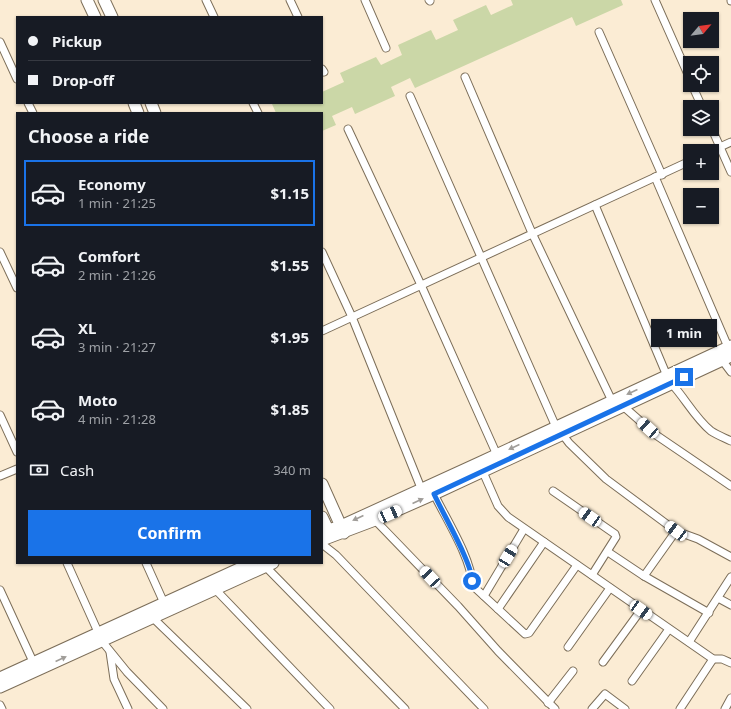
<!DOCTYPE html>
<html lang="en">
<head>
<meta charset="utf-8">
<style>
	:root { --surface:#171b24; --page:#242831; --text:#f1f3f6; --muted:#9ea1a6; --line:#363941; --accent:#1a73e8 }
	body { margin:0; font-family:"Noto Sans",sans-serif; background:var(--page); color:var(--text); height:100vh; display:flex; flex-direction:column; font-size:15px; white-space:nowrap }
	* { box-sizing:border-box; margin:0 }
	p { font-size:13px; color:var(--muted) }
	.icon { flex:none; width:22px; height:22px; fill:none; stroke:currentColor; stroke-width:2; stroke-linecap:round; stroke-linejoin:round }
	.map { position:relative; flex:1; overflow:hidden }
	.side { position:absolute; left:16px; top:112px; width:307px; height:452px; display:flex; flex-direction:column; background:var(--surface); border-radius:0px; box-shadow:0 1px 3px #0004 }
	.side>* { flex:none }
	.banner { position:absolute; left:16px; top:16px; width:307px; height:88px; border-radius:0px; box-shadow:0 1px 3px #0004; display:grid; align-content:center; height:88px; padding:0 12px; background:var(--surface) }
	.needle { width:26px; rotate:61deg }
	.tools { position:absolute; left:683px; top:12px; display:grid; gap:8px }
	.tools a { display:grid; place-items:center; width:36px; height:36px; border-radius:0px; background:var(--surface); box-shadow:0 1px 3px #0004; font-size:20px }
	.end { position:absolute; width:18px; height:18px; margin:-9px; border:5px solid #1a73e8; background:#fff; box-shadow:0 0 0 2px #fff }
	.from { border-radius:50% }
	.bubble { position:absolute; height:28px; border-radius:0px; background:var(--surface); box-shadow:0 1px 3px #0004; font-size:13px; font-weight:700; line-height:28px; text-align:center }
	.car { position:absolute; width:12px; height:24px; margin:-12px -6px; border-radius:5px; box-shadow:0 0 3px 1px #0007; background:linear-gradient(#fff 24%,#345 0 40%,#fff 0 76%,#345 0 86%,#fff 0) }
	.banner b { display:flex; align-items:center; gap:14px; height:38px; font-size:15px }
	.banner b+b { border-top:1px solid var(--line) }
	.banner i { width:10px; height:10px; background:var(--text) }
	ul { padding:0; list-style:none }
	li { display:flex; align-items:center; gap:12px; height:66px; margin:0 8px 6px; padding:0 4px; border:2px solid transparent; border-radius:0px }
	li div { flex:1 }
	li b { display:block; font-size:15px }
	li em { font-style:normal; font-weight:700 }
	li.on { border-color:var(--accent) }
	li>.icon { width:36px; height:36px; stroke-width:1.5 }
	h2 { padding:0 12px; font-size:18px; line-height:48px }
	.pay { display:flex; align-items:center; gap:10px; height:44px; padding:0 12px; font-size:15px }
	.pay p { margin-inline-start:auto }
	.button { display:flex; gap:8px; margin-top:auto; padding:8px 12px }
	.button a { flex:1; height:46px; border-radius:0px; background:var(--accent); color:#fff; font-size:16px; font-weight:700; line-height:46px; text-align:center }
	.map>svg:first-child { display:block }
</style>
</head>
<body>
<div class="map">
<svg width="731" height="709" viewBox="0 0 731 709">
	<rect width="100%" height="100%" fill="#fbecd4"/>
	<!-- green -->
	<path fill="#cbd7a7" d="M 511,0 L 621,0 L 623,5 L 576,26 L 572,17 L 415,88 L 410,78 L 391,87 L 395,96 L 355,114 L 352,107 L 332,116 L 336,125 L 322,131 L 322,113 L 276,113 L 272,104 L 275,103 L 322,103 L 322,92 L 344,82 L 340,73 L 376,57 L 381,65 L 402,55 L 398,45 L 431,30 L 436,40 L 458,30 L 453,20 L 486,5 L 491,15 L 513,5 Z"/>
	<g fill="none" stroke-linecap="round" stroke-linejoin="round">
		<defs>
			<g id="minor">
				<path d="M 206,0 L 214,17"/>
				<path d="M 290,0 L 298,17"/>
				<path d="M 365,0 L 386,48"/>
				<path d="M 429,0 L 430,1"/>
				<path d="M 655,0 L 690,79"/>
				<path d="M 731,0 L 731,1"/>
				<path d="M 599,32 L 662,175"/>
				<path d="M 0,42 L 17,79"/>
				<path d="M 322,69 L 324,72"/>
				<path d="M 465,77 L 532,233 L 612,401"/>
				<path d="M 692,85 L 702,107"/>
				<path d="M 410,96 L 556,427"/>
				<path d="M 28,103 L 33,113"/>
				<path d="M 253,103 L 258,113"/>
				<path d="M 348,129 L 421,285 L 497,455"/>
				<path d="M 712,129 L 731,172"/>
				<path d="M 711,151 L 731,142"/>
				<path d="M 655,177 L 728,347"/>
				<path d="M 595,205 L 667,376"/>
				<path d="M 0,252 L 17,288"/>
				<path d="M 322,252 L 352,317 L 421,488"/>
				<path d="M 322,331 L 690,161"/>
				<path d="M 722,360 L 731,372"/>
				<path d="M 671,383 C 685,398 695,418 711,431 C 717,435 725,438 731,441"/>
				<path d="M 623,406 L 656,435 L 731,486"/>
				<path d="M 0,415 L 17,452"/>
				<path d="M 563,435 L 569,443 L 606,479 L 676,531 L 698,539 L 731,557"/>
				<path d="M 483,472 L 498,506 L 508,517 L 713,659 L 722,659 L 731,663"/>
				<path d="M 0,476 L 17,469"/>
				<path d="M 553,491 L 615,534 L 616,537 L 592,575"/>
				<path d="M 434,494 C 445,517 473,561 472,585 L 525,634 L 529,633 L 577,565"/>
				<path d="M 375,520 L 458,606 L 498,651 L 555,709"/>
				<path d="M 322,544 L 336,555 L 484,709"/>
				<path d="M 608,552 L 644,576 L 709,613"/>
				<path d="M 67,563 L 98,632"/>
				<path d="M 146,563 L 164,603"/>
				<path d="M 266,567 L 405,709"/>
				<path d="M 644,576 L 676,531"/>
				<path d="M 215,589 L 330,709"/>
				<path d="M 0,590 L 35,666"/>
				<path d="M 484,596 L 524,529"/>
				<path d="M 718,598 L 731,605"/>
				<path d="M 498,609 L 544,542"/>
				<path d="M 152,617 L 247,709"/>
				<path d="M 101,640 L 127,672 L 163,709"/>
				<path d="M 689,642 L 731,577"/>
				<path d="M 568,647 L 610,588"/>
				<path d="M 110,652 L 114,679 L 128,709"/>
				<path d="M 603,662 L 641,610"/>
				<path d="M 632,681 L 669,629"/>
				<path d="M 548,703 L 573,671"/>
				<path d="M 0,705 L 2,709"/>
				<path d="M 592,709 L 605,694 L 625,709"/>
				<path d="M 680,709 L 713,659"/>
				<path d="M 725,709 L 731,698"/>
			</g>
			<g id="secondary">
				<path d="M 87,0 L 95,17"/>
				<path d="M 104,0 L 112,17"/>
				<path d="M 134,103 L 138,113"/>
				<path d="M 151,103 L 155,113"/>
				<path d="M 322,484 L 344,533"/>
				<path d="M 322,517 L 331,536"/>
				<path d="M 322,532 L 341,526 L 479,463 L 731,346"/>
				<path d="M 322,540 L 375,520 L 434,494 L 731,356"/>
				<path d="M 0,678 L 252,563"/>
				<path d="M 0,687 L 273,563"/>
			</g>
		</defs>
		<!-- minor casing -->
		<use href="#minor" stroke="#7c6e59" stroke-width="9"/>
		<!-- secondary casing -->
		<use href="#secondary" stroke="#7c6e59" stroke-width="13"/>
		<!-- minor -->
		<use href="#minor" stroke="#fff" stroke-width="7"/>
		<!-- secondary -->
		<use href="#secondary" stroke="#fff" stroke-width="11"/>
	</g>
	<!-- one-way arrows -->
	<defs><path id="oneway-solid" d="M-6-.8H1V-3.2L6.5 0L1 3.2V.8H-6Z"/></defs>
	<g fill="#a09d99">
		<use href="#oneway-solid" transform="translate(632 392) rotate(155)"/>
		<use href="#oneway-solid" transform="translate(514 447) rotate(155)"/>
		<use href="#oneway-solid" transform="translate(418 501) rotate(-24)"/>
		<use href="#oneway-solid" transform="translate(358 518) rotate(155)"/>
		<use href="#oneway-solid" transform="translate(61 659) rotate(-25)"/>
	</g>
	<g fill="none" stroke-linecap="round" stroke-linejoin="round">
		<!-- route -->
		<path stroke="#1a73e8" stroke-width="5" d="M 472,581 C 473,565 442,512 434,494 L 684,377"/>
	</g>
</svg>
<div class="tools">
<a><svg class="needle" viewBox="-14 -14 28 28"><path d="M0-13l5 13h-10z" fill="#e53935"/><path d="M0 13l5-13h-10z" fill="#9ea1a6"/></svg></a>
<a><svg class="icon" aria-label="locate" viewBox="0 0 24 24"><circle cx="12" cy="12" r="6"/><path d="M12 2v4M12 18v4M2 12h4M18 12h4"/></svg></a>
<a><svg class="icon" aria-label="layers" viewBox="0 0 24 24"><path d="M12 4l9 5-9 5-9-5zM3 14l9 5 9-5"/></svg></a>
<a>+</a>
<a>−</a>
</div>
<i class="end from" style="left:472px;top:581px"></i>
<i class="end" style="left:684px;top:377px"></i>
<div class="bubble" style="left:651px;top:319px;width:66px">1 min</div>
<i class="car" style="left:648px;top:428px;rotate:312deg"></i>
<i class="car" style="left:390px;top:514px;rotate:66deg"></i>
<i class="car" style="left:590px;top:517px;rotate:305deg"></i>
<i class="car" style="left:676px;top:531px;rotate:307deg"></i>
<i class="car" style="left:508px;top:556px;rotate:31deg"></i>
<i class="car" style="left:430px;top:577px;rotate:317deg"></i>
<i class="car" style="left:641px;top:610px;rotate:125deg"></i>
<div class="banner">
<b><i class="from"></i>Pickup</b>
<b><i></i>Drop-off</b>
</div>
<section class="side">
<h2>Choose a ride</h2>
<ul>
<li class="on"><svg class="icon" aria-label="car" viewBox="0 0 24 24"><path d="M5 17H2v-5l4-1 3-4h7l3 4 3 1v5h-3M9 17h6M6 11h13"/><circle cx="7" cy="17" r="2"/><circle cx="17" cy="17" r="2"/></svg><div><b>Economy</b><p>1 min · 21:25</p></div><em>$1.15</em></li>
<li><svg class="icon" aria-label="car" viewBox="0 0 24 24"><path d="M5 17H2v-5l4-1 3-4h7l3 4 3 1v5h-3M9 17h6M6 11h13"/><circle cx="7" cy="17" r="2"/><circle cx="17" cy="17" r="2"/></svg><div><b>Comfort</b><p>2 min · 21:26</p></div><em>$1.55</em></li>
<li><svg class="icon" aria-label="car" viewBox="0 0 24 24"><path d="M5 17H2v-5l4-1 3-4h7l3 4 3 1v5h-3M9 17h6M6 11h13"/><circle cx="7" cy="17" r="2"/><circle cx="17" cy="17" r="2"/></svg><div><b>XL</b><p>3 min · 21:27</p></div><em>$1.95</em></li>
<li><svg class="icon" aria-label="car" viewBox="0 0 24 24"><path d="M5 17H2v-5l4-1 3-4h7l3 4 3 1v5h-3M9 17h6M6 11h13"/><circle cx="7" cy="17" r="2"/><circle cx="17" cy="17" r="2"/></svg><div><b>Moto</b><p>4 min · 21:28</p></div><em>$1.85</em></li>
</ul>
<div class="pay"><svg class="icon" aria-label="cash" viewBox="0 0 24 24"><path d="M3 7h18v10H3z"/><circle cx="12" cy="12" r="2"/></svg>Cash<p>340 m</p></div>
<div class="button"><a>Confirm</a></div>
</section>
</div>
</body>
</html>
